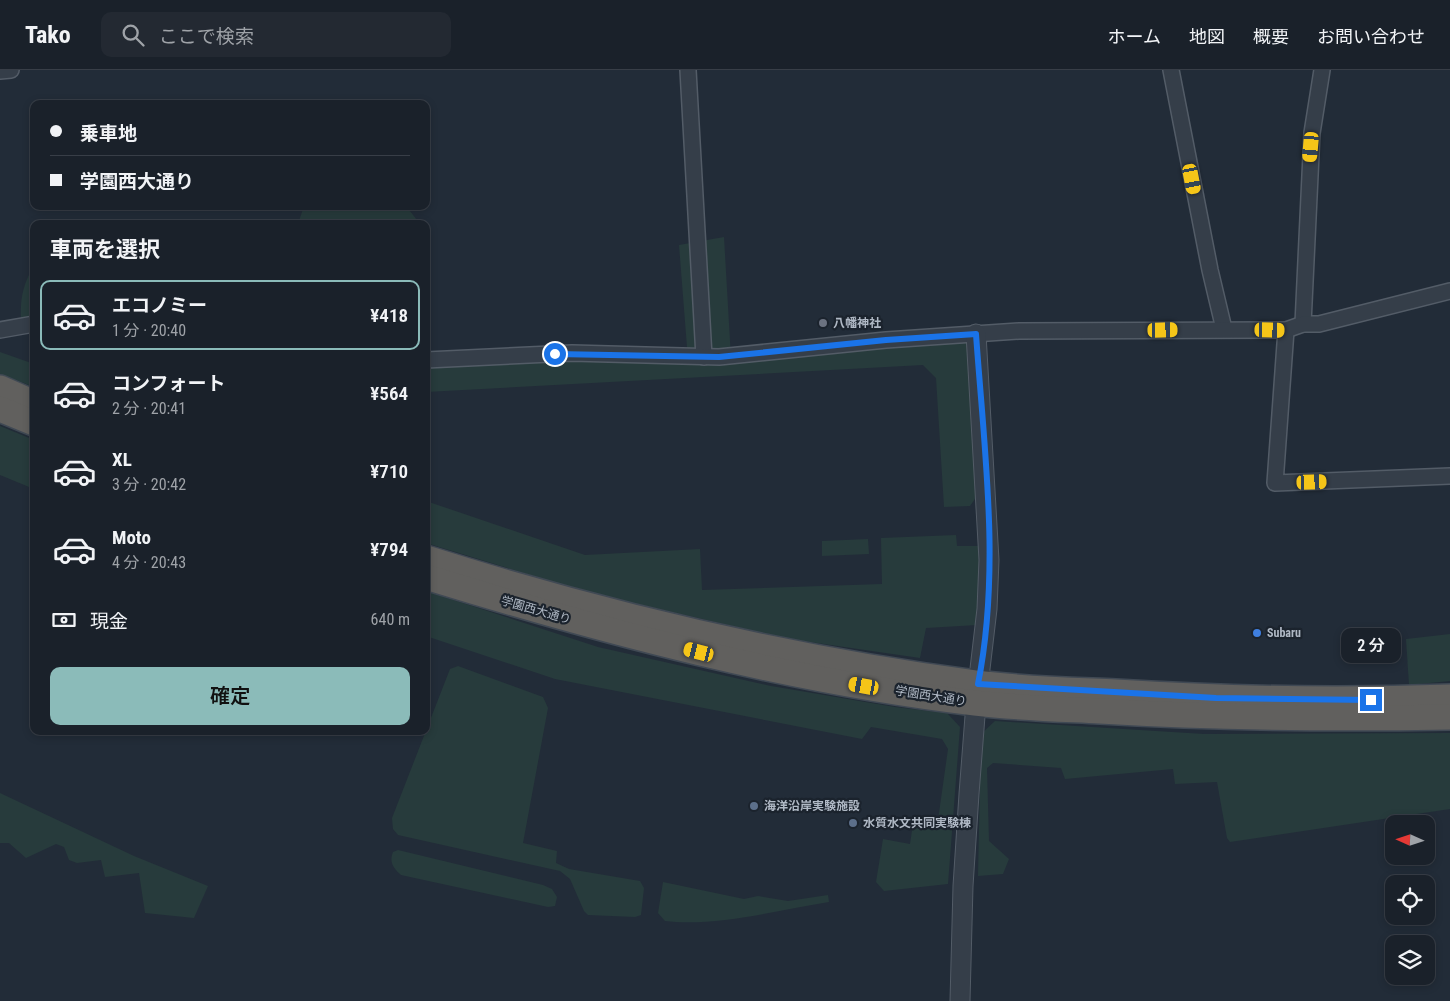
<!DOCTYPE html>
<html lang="ja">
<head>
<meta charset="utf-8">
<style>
	:root { --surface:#1a212a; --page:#232932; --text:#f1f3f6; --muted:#9fa3a8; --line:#383e47; --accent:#8bbbb9 }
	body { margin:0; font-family:"Roboto Condensed","Noto Sans JP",sans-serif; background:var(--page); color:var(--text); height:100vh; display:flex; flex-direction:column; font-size:19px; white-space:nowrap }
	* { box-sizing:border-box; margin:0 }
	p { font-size:16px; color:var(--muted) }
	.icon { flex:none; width:28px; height:28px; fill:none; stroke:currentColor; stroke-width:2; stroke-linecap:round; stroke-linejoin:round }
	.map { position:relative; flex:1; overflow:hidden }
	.panel { position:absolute; left:30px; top:150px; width:400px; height:515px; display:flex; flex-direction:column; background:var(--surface); border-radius:10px; box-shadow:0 2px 8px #0003,0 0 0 1px var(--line) }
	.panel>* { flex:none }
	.guide { position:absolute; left:30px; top:30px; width:400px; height:110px; border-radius:10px; box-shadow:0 2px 8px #0003,0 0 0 1px var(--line); display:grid; align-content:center; height:110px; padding:0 20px; background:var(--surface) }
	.needle { width:32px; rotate:273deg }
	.tools { position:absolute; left:1385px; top:745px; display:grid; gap:10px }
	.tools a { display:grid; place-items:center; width:50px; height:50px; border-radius:10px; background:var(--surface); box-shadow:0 2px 8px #0003,0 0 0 1px var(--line); font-size:25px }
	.end { position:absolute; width:22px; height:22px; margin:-11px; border:6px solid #1a73e8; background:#fff; box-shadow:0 0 0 2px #fff }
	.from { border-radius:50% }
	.bubble { position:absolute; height:35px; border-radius:10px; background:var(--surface); box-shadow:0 2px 8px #0003,0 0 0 1px var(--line); font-size:16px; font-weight:600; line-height:35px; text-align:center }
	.car { position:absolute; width:15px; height:30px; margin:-15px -8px; border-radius:6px; box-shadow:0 0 4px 1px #0007; background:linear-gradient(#f5c518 24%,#345 0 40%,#f5c518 0 76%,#345 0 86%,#f5c518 0) }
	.guide b { display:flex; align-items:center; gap:18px; height:48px; font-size:19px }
	.guide b+b { border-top:1px solid var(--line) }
	.guide i { width:12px; height:12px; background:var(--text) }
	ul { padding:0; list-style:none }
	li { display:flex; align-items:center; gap:15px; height:70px; margin:0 10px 8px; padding:0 10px; border:2px solid transparent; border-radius:10px }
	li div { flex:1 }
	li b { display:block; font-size:19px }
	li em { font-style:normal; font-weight:600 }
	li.selected { border-color:var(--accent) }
	li>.icon { width:45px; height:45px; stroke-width:1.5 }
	h2 { padding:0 20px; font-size:22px; line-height:60px }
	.pay { display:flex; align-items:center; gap:12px; height:55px; padding:0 20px; font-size:19px }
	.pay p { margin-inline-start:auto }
	.action { display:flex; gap:10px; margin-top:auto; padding:10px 20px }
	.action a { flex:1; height:58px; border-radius:10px; background:var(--accent); color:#111; font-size:20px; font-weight:600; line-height:58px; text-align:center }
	header { display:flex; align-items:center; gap:30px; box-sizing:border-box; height:70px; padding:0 25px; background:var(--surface); border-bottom:1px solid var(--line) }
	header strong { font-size:24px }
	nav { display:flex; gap:28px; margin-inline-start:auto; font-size:18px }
	.search { width:350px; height:45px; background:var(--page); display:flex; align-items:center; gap:12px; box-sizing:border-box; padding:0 18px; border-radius:10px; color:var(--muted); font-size:19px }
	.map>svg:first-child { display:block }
</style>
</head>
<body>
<header>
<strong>Tako</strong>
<div class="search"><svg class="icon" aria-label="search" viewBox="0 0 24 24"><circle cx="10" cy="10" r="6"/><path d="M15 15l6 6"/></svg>ここで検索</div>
<nav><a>ホーム</a><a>地図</a><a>概要</a><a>お問い合わせ</a></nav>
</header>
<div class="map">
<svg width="1450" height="931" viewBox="0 0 1450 931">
	<rect width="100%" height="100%" fill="#222c38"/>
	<!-- green -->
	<g fill="#273b3c">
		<path d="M 304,136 L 406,136 L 420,154 L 298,154 Z"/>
		<path d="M 724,167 L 731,288 L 967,271 L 977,426 L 970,436 L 944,437 L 936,308 L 923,295 L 426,322 L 426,293 L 505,289 L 688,290 L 679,175 Z"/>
		<path d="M 34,195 L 34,261 L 21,253 C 20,229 22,217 34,195 Z"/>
		<path d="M 0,282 L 34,294 L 34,317 L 0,304 Z"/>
		<path d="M 0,356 L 34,370 L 34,419 L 0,405 Z"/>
		<path d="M 426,431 L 585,485 L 700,479 L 702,520 L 882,514 L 881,468 L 956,465 L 957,476 L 978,476 L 980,483 L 977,555 L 926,558 L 920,588 L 789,569 L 589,523 L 426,473 Z"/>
		<path d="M 868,469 L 869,484 L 822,486 L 822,471 Z"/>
		<path d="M 426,521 L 598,577 L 771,616 L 895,637 L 947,643 L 960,657 L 948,814 L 884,821 L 876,812 L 883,769 L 910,774 L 914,747 L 938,750 L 948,679 L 942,669 L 871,657 L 862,669 L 555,609 L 426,566 Z"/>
		<path d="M 1450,564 L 1450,611 L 1409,615 L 1406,569 Z"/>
		<path d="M 458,596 L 543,627 L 548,638 L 523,773 L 557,781 L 556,793 L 569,799 L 640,811 L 644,818 L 641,845 L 635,847 L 588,845 L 584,841 L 570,809 L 560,801 L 398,765 L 393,759 L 392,748 L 450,599 Z"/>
		<path d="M 995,651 L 1204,664 L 1450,663 L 1450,739 L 1230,772 L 1227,768 L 1217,712 L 1175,714 L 1173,699 L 1065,709 L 1061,698 L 993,693 L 987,698 L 989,771 L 1009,789 L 1003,804 L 978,806 L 981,664 Z"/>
		<path d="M 0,723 L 134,786 L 208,816 L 194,848 L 145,843 L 139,803 L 105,807 L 101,790 L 77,793 L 69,790 L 64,777 L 56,774 L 26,788 L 9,773 L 0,773 Z"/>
		<path d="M 398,780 L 543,815 L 552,819 L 557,827 L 555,836 L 548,837 L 401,805 C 393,798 389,792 393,782 Z"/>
		<path d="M 663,812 L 744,829 L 758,826 L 788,831 L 828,825 L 829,832 C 779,840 715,857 665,851 L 658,843 Z"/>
	</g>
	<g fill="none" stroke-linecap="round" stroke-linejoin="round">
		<defs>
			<g id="minor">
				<path d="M 688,0 L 704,287"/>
				<path d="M 1171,0 L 1210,200 L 1224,259"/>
				<path d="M 0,1 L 11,0"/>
				<path d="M 1303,254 L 1312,63 L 1322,0"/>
				<path d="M 0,260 L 34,254"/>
				<path d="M 1286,260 L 1275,413 L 1450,406"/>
				<path d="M 426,290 L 572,283 L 719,287 L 886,270 L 1019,261 L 1286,260 L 1303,254 L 1319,254 L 1450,221"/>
			</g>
			<path id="tertiary" d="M 960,931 L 963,816 L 969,724 L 976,633 L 987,539 L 989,490 L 976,264"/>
			<g id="trunk">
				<path d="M 0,318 L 34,333"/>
				<path d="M 0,339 L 34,353"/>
				<path d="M 426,488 C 606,545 788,588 975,613 C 1022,619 1069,620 1116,622 C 1228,629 1338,631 1450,627"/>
				<path d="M 426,507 C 605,562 789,611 975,633 C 1017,638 1059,639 1100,641 C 1217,648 1333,649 1450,647"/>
			</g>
		</defs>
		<!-- minor casing -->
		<use href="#minor" stroke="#535c67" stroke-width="18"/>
		<!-- tertiary casing -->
		<use href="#tertiary" stroke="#535c67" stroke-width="21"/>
		<!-- trunk casing -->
		<use href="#trunk" stroke="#404954" stroke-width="28"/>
		<!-- minor -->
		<use href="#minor" stroke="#353e49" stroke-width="15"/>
		<!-- tertiary -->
		<use href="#tertiary" stroke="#353e49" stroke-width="19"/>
		<!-- trunk -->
		<use href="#trunk" stroke="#61605e" stroke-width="25"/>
	</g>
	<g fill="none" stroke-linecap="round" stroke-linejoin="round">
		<!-- route -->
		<path stroke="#1a73e8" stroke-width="6" d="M 555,284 L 719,287 L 886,270 L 976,264 C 984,379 1001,499 978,614 L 1216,628 L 1371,630"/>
	</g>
	<!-- markers -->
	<circle fill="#6b7280" stroke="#1b232d" stroke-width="2" cx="823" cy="253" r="5"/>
	<circle fill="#3f7fe0" stroke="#1b232d" stroke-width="2" cx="1257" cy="563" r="5"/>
	<g fill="#5c6f8a" stroke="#1b232d" stroke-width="2">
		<circle cx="754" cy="736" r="5"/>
		<circle cx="853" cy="753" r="5"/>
	</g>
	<g text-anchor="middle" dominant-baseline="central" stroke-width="4.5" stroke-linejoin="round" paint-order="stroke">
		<!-- poi labels -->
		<g font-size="12" font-weight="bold" fill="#b0b9c5" stroke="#1b232d" text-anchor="start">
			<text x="833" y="253">八幡神社</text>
			<text x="1267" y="563">Subaru</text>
			<text x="764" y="736">海洋沿岸実験施設</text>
			<text x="863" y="753">水質水文共同実験棟</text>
		</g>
		<!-- street labels -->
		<g font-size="12" fill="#b0b9c5" stroke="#1b232d">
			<text transform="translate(536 540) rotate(16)">学園西大通り</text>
			<text transform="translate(931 626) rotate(9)">学園西大通り</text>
		</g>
	</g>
</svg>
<div class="tools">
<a><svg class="needle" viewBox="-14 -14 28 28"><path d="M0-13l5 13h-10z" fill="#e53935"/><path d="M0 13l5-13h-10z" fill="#9fa3a8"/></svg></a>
<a><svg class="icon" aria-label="locate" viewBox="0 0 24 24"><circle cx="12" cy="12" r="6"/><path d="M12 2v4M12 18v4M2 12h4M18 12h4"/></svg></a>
<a><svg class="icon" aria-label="layers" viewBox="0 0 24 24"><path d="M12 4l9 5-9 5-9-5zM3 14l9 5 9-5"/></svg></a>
</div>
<i class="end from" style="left:555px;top:284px"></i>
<i class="end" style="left:1371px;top:630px"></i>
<div class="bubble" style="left:1341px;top:558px;width:60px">2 分</div>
<i class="car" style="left:1311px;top:77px;rotate:185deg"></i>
<i class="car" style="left:1192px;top:109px;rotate:169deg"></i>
<i class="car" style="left:1163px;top:260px;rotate:89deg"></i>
<i class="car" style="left:1270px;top:260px;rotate:91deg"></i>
<i class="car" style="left:1312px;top:412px;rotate:88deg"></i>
<i class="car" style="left:699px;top:582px;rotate:284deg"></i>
<i class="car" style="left:864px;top:616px;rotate:280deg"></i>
<div class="guide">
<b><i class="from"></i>乗車地</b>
<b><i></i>学園西大通り</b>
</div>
<section class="panel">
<h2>車両を選択</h2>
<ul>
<li class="selected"><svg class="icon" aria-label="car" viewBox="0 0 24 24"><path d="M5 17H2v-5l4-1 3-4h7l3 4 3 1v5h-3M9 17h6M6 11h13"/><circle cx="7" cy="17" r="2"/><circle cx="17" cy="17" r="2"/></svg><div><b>エコノミー</b><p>1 分 · 20:40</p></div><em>¥418</em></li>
<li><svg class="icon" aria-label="car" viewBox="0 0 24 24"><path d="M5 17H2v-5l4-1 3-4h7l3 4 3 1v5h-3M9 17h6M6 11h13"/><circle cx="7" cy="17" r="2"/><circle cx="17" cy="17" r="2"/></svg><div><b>コンフォート</b><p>2 分 · 20:41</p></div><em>¥564</em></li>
<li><svg class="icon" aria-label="car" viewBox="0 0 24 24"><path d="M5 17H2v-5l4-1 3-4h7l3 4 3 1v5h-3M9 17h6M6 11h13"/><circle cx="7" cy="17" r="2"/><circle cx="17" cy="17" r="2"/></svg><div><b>XL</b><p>3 分 · 20:42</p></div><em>¥710</em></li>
<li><svg class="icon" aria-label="car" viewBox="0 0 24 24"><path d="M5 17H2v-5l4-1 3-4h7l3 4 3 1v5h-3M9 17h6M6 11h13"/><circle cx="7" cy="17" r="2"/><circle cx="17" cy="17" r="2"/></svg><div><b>Moto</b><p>4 分 · 20:43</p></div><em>¥794</em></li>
</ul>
<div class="pay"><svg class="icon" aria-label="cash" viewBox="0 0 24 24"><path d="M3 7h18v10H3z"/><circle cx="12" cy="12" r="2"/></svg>現金<p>640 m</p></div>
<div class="action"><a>確定</a></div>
</section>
</div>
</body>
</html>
